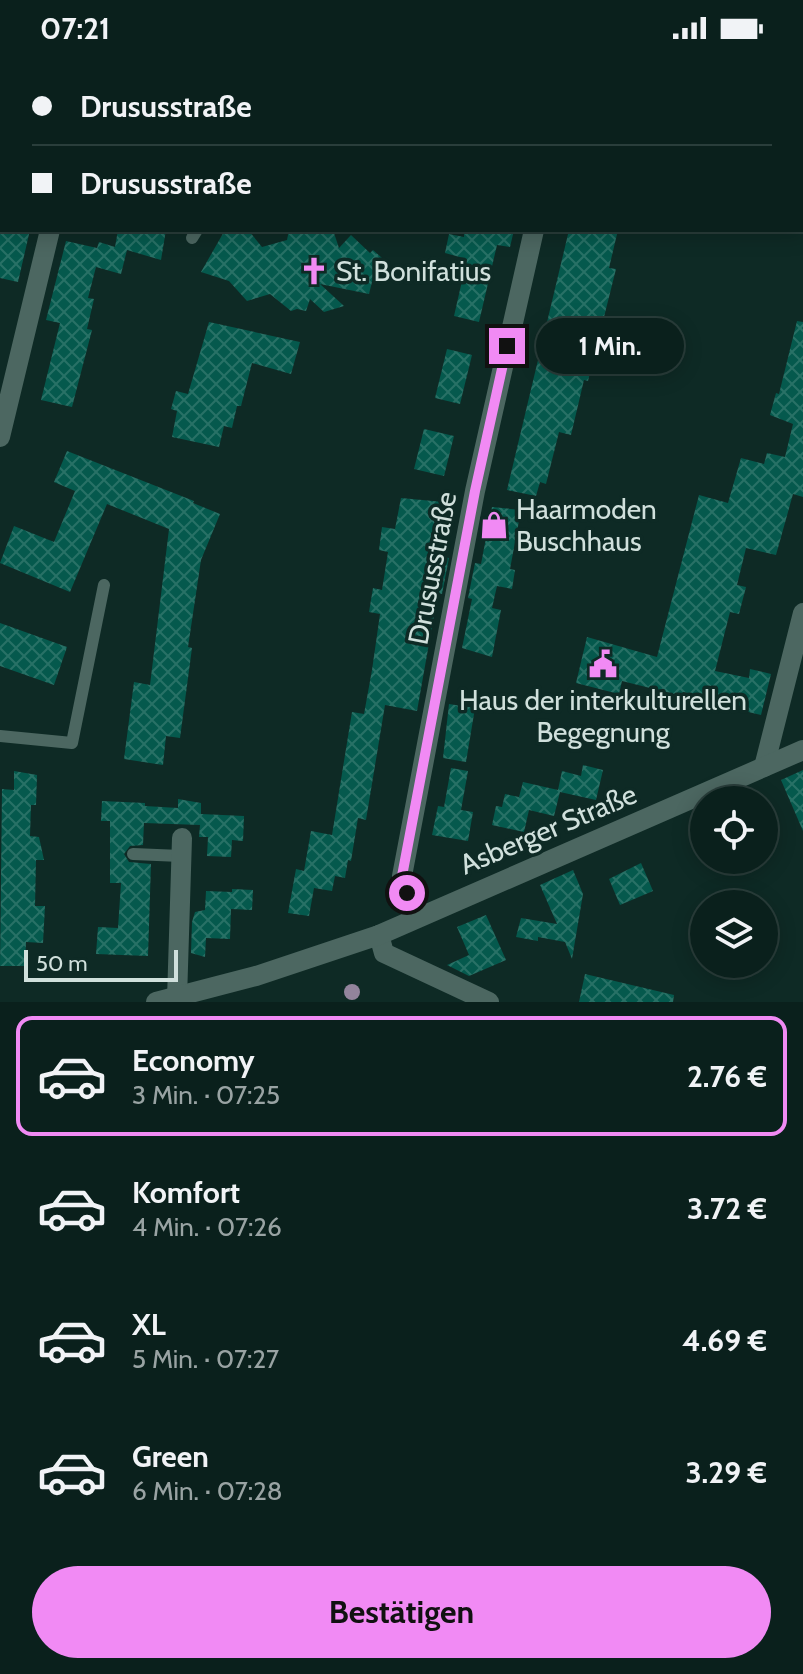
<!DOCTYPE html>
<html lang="de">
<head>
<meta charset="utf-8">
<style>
	:root { --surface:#0a201c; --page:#132825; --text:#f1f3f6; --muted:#99a3a3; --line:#2a3e3b; --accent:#f18af4 }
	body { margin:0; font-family:Cabin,sans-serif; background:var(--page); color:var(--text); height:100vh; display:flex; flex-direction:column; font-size:30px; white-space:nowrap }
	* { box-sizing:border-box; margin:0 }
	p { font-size:26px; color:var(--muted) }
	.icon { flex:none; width:44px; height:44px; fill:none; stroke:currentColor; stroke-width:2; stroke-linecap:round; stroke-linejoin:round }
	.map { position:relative; height:946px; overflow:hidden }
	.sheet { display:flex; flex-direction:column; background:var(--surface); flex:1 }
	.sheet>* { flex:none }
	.top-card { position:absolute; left:0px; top:0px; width:804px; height:176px; box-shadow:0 4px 20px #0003,0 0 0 2px var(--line); display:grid; align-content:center; height:176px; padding:0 32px; background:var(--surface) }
	.controls { position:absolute; left:690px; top:730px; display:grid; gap:16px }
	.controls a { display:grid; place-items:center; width:88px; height:88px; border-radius:50%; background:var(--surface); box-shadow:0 4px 20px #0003,0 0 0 2px var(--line); font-size:40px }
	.scale { position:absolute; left:24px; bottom:20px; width:154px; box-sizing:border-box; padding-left:8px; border:4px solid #d0e0dc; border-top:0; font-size:22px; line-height:28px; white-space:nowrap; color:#d0e0dc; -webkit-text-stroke:6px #0e2a25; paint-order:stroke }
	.end { position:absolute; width:36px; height:36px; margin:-18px; border:10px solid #f18af4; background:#111; box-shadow:0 0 0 4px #111 }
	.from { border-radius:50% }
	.bubble { position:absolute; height:56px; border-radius:28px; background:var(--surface); box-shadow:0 4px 20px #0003,0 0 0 2px var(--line); font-size:26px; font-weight:800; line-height:56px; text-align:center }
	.top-card b { display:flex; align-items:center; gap:28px; height:76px; font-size:30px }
	.top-card b+b { border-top:2px solid var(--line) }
	.top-card i { width:20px; height:20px; background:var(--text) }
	ul { padding:14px 0 0; list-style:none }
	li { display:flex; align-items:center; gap:24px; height:120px; margin:0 16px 12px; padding:0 16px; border:4px solid transparent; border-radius:16px }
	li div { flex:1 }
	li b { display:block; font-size:30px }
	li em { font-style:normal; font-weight:800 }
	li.current { border-color:var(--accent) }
	li>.icon { width:72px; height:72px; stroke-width:1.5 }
	.cta { display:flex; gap:16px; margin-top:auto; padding:16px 32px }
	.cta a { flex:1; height:92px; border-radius:48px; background:var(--accent); color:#111; font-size:32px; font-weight:800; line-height:92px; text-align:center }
	.status { display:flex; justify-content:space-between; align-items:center; height:56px; padding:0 40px; background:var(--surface); direction:ltr }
	.status svg { height:22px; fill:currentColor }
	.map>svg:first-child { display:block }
</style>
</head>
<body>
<div class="status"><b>07:21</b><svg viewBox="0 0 49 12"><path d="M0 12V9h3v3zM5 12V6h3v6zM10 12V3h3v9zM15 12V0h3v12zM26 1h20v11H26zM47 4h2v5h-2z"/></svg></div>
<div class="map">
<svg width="803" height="946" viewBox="0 0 803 946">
	<defs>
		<pattern id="building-cross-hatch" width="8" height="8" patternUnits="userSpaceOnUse" patternTransform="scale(2)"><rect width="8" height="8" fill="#05594d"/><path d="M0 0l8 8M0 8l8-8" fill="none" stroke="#287166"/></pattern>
	</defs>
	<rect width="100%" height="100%" fill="#0e2a25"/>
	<!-- building -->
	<g fill="url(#building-cross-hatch)">
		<path d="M 0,174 L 30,174 L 18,226 L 0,222 Z"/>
		<path d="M 118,174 L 166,174 L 161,204 L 127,194 L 121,218 L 96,211 L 88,242 L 94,243 L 87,273 L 92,274 L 72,351 L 41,344 L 60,267 L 46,264 L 66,185 L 97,192 L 99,186 L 115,191 Z"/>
		<path d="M 225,174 L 249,175 L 262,191 L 287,184 L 289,174 L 333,174 L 339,192 L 351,179 L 370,197 L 373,194 L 382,202 L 379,215 L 375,214 L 369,238 L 320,228 L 344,250 L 324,256 L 310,243 L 306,255 L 297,253 L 291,255 L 270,238 L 247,245 L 229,225 L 201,216 Z"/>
		<path d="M 464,174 L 514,174 L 510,191 L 497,189 L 479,266 L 454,260 L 467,203 L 445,197 L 449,178 L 464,181 Z"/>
		<path d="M 569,174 L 618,174 L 609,212 L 616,213 L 588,325 L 584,324 L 571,379 L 559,376 L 546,428 L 540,426 L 536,440 L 507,434 Z"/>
		<path d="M 797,265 L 803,266 L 803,441 L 793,438 L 776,499 L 746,492 L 737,529 L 746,531 L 739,558 L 730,556 L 715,615 L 749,622 L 750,613 L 771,618 L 761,659 L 740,654 L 741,650 L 683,636 L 682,640 L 622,625 L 619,638 L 576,627 L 587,581 L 657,601 L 699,439 L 728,447 L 741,402 L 764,408 L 767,397 L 785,401 L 793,368 L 770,359 L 776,337 L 779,338 Z"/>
		<path d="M 209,266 L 300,286 L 291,318 L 252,307 L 241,350 L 237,350 L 232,372 L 224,370 L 219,391 L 172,381 L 177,355 L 171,353 L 176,335 L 188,338 Z"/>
		<path d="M 447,293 L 472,299 L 460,348 L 435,342 Z"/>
		<path d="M 424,373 L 454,380 L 444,420 L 414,413 Z"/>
		<path d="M 67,395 L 194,445 L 193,447 L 220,458 L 201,504 L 188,591 L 192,592 L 180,682 L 166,680 L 163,709 L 124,703 L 134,626 L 150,629 L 169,473 L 107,448 L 70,536 L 0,507 L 14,470 L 54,486 L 75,435 L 54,426 Z"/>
		<path d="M 401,442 L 454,447 L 444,501 L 449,502 L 442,538 L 438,537 L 417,655 L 385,649 L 366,764 L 358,762 L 351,805 L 348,804 L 345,822 L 335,820 L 332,835 L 314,832 L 309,860 L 288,857 L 296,813 L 304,815 L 311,775 L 332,779 L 352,656 L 364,658 L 372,614 L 380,558 L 369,556 L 373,532 L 382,534 L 388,496 L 379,494 L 382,471 L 395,473 Z"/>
		<path d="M 492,451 L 521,454 L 510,513 L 515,514 L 512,533 L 497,530 L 492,552 L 501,554 L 492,601 L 462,592 L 472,543 L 468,542 L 475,507 L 481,508 Z"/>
		<path d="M 0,567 L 67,591 L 54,629 L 0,610 Z"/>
		<path d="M 449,648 L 475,652 L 466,706 L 443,702 Z"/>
		<path d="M 583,709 L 603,714 L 596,744 L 560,736 L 554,760 L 529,754 L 524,776 L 492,769 L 496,750 L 502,751 L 505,738 L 519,741 L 523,726 L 558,734 L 562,715 L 581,720 Z"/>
		<path d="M 451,712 L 468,715 L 461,754 L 473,756 L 468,785 L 432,779 L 438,750 L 444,751 Z"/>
		<path d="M 803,714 L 803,775 L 781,724 Z"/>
		<path d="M 14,715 L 37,719 L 36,749 L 31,749 L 30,780 L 39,781 L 44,804 L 36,804 L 35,850 L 45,850 L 43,887 L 26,886 L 25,910 L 0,910 L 2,733 L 14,734 Z"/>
		<path d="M 178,743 L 201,747 L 201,758 L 244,760 L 243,785 L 232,784 L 231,801 L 207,800 L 208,781 L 199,781 L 200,769 L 144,767 L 143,789 L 130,790 L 124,798 L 129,806 L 151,808 L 148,900 L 96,898 L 98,871 L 118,872 L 121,827 L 110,827 L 110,765 L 101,765 L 102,745 L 145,747 L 145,750 L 178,752 Z"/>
		<path d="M 641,807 L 653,835 L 620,849 L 609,823 Z"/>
		<path d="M 573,814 L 583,838 L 572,903 L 565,886 L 538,881 L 538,885 L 516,881 L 521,862 L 557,868 L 540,829 Z"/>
		<path d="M 232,833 L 253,834 L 252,854 L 231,853 L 230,883 L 206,882 L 205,901 L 191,897 L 192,866 L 195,856 L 205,854 L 206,835 L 232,836 Z"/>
		<path d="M 486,859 L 506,904 L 469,920 L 447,909 L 469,899 L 457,871 Z"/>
		<path d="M 585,918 L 674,939 L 673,946 L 579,946 Z"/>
	</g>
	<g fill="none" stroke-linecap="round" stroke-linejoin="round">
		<!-- lane -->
		<g stroke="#4c6761" stroke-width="12">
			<path d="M 192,182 L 197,174"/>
			<path d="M 0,680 L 72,687 L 104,529"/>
			<path d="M 133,798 L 181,800"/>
		</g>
		<!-- street -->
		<g stroke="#4c6761" stroke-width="20">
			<path d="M 52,0 L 63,2"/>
			<path d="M 215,2 L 216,0"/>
			<path d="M 575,2 L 575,0"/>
			<path d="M 802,100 L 803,100"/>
			<path d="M 0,381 L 50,174"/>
			<path d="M 764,711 L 803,557"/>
			<path d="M 419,860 L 407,837 L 402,820 L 475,435 L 534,174"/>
			<path d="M 379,879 L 384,897 L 489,946"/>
			<path d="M 177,943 L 182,782"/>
			<path d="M 156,946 L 256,920 L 379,879 L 803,694"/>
		</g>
	</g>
	<!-- trees -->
	<circle fill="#92849c" cx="352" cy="936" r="8"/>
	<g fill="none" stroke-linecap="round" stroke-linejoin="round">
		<!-- route -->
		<path stroke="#f18af4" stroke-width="10" d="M 407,837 L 402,820 L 475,435 L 507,290"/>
	</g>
	<!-- icons -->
	<defs>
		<symbol id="church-bare" viewBox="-9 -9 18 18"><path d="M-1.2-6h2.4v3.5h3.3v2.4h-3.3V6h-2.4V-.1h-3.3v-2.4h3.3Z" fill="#f18af4" stroke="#0e2a25" stroke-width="2.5" paint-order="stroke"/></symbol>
		<symbol id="shop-bare" viewBox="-9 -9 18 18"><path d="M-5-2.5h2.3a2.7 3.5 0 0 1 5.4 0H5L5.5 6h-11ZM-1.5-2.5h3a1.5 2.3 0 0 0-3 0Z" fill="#f18af4" stroke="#0e2a25" stroke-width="2.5" paint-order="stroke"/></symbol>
		<symbol id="civic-bare" viewBox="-9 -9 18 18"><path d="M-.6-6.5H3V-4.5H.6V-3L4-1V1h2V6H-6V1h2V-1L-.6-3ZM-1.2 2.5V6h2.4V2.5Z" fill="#f18af4" stroke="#0e2a25" stroke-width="2.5" paint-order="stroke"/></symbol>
	</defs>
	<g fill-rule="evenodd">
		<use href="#church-bare" x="294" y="195" width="40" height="40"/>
		<use href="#shop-bare" x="474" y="449" width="40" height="40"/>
		<use href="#civic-bare" x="583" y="588" width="40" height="40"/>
	</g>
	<g text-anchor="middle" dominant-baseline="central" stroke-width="7" stroke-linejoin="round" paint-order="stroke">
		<!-- poi labels -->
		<g font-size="28" fill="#d0e0dc" stroke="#0e2a25" text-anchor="start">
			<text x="336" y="215">St. Bonifatius</text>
			<text x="516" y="453">Haarmoden<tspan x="516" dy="32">Buschhaus</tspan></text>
			<text x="603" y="644" text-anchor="middle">Haus der interkulturellen<tspan x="603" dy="32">Begegnung</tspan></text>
		</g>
		<!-- street labels -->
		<g font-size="28" fill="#d0e0dc" stroke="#0e2a25">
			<text transform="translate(432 512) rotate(-79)">Drususstraße</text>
			<text transform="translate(548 773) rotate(-23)">Asberger Straße</text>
		</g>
	</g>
</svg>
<div class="controls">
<a><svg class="icon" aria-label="locate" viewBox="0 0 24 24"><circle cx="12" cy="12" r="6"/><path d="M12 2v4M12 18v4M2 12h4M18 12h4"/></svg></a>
<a><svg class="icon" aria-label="layers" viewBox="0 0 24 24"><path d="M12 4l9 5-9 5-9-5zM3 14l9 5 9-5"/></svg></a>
</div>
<div class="scale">50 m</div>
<i class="end from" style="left:407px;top:837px"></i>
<i class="end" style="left:507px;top:290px"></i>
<div class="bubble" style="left:536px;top:262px;width:148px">1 Min.</div>
<div class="top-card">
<b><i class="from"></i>Drususstraße</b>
<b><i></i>Drususstraße</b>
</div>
</div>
<section class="sheet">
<ul>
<li class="current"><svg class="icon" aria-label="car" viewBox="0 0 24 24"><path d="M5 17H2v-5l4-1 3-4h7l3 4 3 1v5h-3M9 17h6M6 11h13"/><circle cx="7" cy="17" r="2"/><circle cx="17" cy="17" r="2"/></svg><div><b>Economy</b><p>3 Min. · 07:25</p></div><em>2.76 €</em></li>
<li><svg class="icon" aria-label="car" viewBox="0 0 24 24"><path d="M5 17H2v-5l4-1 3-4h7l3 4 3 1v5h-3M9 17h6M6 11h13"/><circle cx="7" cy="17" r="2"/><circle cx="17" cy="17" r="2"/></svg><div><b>Komfort</b><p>4 Min. · 07:26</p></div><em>3.72 €</em></li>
<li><svg class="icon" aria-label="car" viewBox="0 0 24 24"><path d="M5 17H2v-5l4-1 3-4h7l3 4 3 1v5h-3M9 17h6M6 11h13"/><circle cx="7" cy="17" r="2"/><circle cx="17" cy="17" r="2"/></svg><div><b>XL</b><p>5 Min. · 07:27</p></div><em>4.69 €</em></li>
<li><svg class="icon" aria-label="car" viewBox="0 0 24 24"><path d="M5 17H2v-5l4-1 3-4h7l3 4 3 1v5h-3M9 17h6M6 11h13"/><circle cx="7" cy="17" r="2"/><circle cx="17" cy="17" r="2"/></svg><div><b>Green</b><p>6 Min. · 07:28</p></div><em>3.29 €</em></li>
</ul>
<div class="cta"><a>Bestätigen</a></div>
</section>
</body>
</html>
